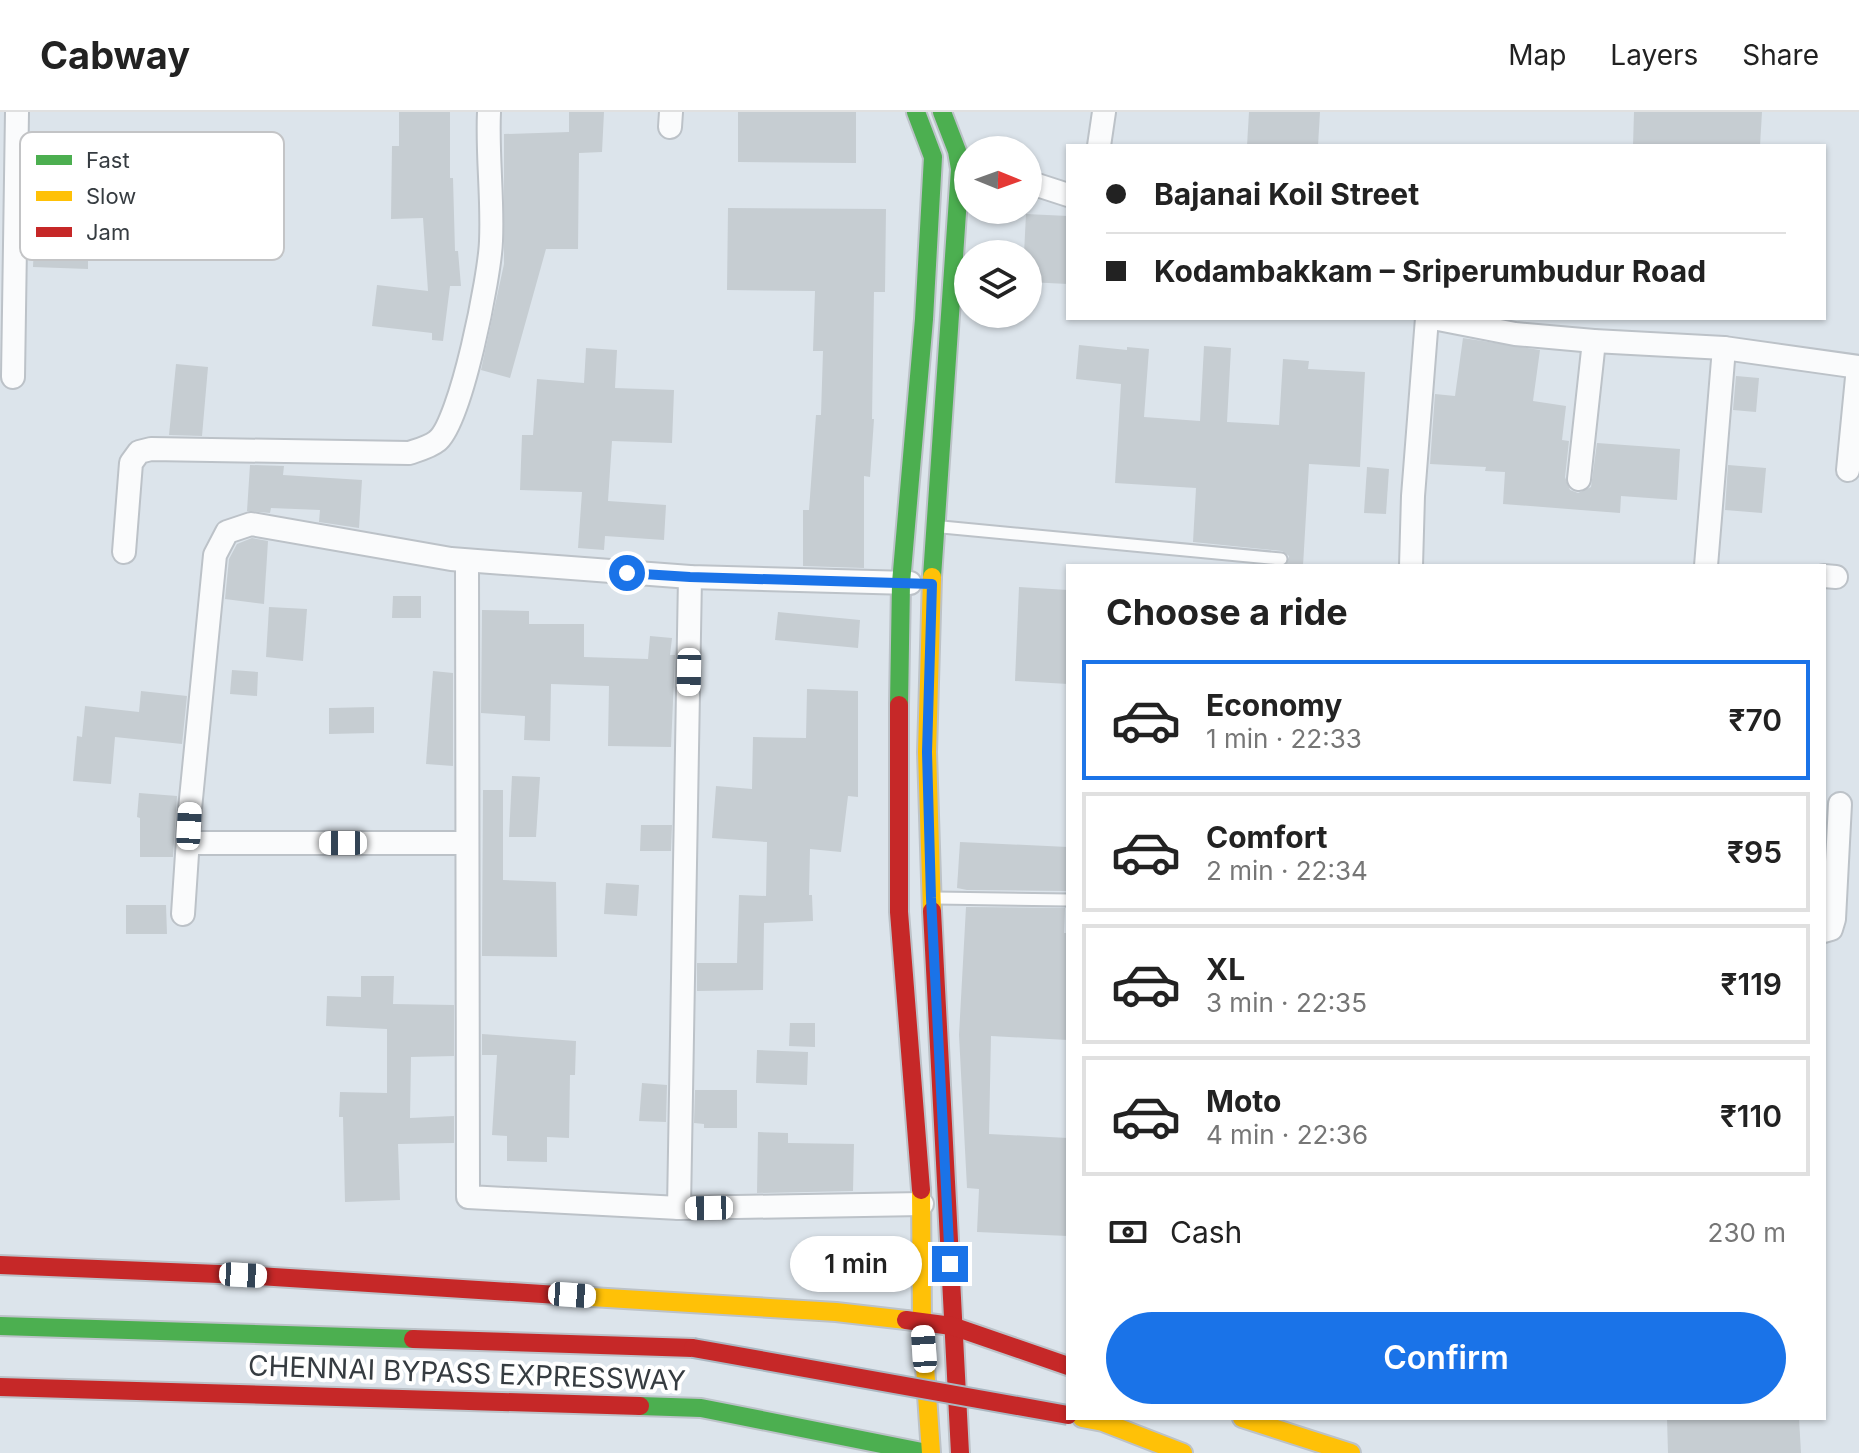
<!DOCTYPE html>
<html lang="en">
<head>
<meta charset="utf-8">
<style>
	:root { --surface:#fff; --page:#f6f6f6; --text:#222; --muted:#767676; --line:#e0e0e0; --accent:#1a73e8 }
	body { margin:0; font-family:Inter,sans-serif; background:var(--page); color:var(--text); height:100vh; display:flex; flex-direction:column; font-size:30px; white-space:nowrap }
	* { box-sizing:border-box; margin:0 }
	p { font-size:26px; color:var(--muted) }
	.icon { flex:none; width:44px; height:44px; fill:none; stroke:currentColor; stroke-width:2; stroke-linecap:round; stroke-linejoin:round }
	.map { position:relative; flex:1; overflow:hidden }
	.details { position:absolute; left:1066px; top:452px; width:760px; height:856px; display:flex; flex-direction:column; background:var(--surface); border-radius:0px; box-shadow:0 2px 6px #0004 }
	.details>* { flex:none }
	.hud { position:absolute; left:1066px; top:32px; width:760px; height:176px; border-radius:0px; box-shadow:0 2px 6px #0004; display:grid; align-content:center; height:176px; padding:0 40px; background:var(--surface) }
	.needle { width:52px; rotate:91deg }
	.tools { position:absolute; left:954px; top:24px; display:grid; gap:16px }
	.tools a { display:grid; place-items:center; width:88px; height:88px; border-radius:50%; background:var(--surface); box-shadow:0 2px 6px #0004; font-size:40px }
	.end { position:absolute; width:36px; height:36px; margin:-18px; border:10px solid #1a73e8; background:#fff; box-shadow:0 0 0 4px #fff }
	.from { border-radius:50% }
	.bubble { position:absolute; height:56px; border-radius:28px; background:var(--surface); box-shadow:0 2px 6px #0004; font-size:26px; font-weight:600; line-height:56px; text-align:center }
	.car { position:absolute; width:24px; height:48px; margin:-24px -12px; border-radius:10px; box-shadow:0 0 6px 2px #0007; background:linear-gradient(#fff 24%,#345 0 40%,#fff 0 76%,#345 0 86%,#fff 0) }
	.hud b { display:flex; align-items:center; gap:28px; height:76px; font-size:30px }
	.hud b+b { border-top:2px solid var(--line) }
	.hud i { width:20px; height:20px; background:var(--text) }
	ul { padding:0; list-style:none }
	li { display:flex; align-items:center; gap:24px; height:120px; margin:0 16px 12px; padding:0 24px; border:4px solid var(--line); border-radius:0px }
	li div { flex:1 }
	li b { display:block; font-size:30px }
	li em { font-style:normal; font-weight:600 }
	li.active { border-color:var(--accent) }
	li>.icon { width:72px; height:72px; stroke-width:1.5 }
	h2 { padding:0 40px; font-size:36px; line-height:96px }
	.pay { display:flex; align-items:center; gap:20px; height:88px; padding:0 40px; font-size:30px }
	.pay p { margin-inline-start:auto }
	.button { display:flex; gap:16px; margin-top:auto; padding:16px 40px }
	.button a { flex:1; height:92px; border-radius:48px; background:var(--accent); color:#fff; font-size:32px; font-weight:600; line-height:92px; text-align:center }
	header { display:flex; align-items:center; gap:48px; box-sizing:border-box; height:112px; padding:0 40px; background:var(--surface); border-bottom:2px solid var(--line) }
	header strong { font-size:38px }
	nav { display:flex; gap:44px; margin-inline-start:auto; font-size:28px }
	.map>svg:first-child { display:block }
</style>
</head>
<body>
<header>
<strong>Cabway</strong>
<nav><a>Map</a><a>Layers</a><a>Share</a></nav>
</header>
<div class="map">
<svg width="1859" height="1341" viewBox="0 0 1859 1341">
	<rect width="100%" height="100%" fill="#dce4eb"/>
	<!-- building -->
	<g fill="#c6cdd2">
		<path d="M 399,0 L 450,0 L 450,66 L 453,66 L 455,139 L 458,139 L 461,174 L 450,174 L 443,229 L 432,228 L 432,221 L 372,214 L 377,173 L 428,179 L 423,106 L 391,107 L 392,34 L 399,34 Z"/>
		<path d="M 569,0 L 604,0 L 602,40 L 579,41 L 578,137 L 546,137 L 510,266 L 481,258 L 504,152 L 504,22 L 569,20 Z"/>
		<path d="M 738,0 L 856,0 L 856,51 L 738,50 Z"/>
		<path d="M 1249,0 L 1320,0 L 1318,34 L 1247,34 Z"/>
		<path d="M 1634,0 L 1762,0 L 1760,34 L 1633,34 Z"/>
		<path d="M 36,90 L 94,94 L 92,127 L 88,127 L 88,157 L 33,155 Z"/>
		<path d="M 728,96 L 886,97 L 885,180 L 874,180 L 872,307 L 874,307 L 870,365 L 864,364 L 864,456 L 803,454 L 803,398 L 809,398 L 816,303 L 821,303 L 823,239 L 813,239 L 815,179 L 727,178 Z"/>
		<path d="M 1026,102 L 1068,104 L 1068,172 L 1028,170 L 1028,142 L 1024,142 Z"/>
		<path d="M 1463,226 L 1540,238 L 1533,289 L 1566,294 L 1562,328 L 1569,329 L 1565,365 L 1570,378 L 1578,381 L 1591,375 L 1597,331 L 1680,337 L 1677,388 L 1621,384 L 1620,401 L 1503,392 L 1505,360 L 1485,359 L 1486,355 L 1430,352 L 1435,282 L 1455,284 Z"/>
		<path d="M 1079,233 L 1127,238 L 1127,235 L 1149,237 L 1144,305 L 1200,309 L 1204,234 L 1231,236 L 1227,310 L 1279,313 L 1283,247 L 1309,249 L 1308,257 L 1365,260 L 1360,355 L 1309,352 L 1303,454 L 1286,454 L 1289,444 L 1282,439 L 1193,430 L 1196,376 L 1115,371 L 1121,272 L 1076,267 Z"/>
		<path d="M 586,236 L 617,238 L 615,276 L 674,278 L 672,331 L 612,329 L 608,389 L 666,393 L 664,428 L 605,424 L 604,438 L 578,436 L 582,380 L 520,378 L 522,323 L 533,323 L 537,267 L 584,271 Z"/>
		<path d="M 176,252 L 208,255 L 202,324 L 169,323 Z"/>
		<path d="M 1736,264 L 1759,266 L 1756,300 L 1733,298 Z"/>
		<path d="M 250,353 L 284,354 L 283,363 L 362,368 L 359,416 L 319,410 L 320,398 L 271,396 L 270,401 L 247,399 Z"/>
		<path d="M 1728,353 L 1766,356 L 1762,401 L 1725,398 Z"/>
		<path d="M 1367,355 L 1389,357 L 1386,402 L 1364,401 Z"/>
		<path d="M 252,426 L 268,429 L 264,492 L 225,487 L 229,447 L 237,432 Z"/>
		<path d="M 1019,475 L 1068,478 L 1068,572 L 1015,569 Z"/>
		<path d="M 393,484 L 421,484 L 421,506 L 392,506 Z"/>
		<path d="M 269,495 L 307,497 L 303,549 L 266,545 Z"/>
		<path d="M 482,498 L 529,499 L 529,512 L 584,512 L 584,545 L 648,547 L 650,524 L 672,526 L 670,543 L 675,543 L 671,635 L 608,634 L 609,574 L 551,572 L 550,629 L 524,628 L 525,604 L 481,601 Z"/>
		<path d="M 778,500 L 860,508 L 858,536 L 775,528 Z"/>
		<path d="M 232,558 L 258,560 L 257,584 L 230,582 Z"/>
		<path d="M 433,559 L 453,561 L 453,654 L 426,652 Z"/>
		<path d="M 807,577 L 858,579 L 858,685 L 848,684 L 841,740 L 810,737 L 809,783 L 812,783 L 813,809 L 764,811 L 763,878 L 697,879 L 697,851 L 737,851 L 739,783 L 766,784 L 767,730 L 712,726 L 716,674 L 752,677 L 753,625 L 806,626 Z"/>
		<path d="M 141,579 L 187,584 L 182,632 L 115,625 L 111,672 L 73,669 L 77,624 L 82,625 L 85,594 L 139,600 Z"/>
		<path d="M 374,595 L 374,621 L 329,622 L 329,596 Z"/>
		<path d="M 512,664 L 540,665 L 536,725 L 509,725 Z"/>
		<path d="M 483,678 L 503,678 L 503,768 L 556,770 L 557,845 L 482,844 Z"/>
		<path d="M 139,681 L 177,684 L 173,745 L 140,745 L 140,706 L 137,705 Z"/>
		<path d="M 641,713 L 672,713 L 671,739 L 640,739 Z"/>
		<path d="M 960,730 L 1068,735 L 1066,779 L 967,778 L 957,776 Z"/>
		<path d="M 606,771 L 639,773 L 637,804 L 604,802 Z"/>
		<path d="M 126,793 L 166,793 L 167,822 L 126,822 Z"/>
		<path d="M 966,795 L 1065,796 L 1064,821 L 1068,821 L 1068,928 L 991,924 L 989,1022 L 1068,1026 L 1068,1124 L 977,1120 L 979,1077 L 967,1076 L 959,923 Z"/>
		<path d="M 361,864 L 394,864 L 393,892 L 454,893 L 454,944 L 411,945 L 410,1006 L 454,1004 L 454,1031 L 398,1032 L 400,1088 L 345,1090 L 343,1005 L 339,1005 L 340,980 L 387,981 L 387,917 L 326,914 L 327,884 L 361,885 Z"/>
		<path d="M 790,911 L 815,911 L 815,935 L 789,934 Z"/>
		<path d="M 482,922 L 576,929 L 575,963 L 570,963 L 569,1026 L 547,1025 L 547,1050 L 507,1049 L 507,1024 L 492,1023 L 497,943 L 482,943 Z"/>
		<path d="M 757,938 L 808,940 L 807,973 L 756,971 Z"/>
		<path d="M 642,971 L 667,973 L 666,1010 L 639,1009 Z"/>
		<path d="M 695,978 L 737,978 L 737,1016 L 704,1016 L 704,1012 L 694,1011 Z"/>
		<path d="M 758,1020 L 788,1021 L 788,1031 L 854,1032 L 853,1079 L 757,1081 Z"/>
		<path d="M 1667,1306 L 1799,1306 L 1801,1341 L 1668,1341 Z"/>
	</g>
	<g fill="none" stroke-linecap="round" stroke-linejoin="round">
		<defs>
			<g id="lane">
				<path d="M 942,415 L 1281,447"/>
				<path d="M 936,786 L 1068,788"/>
			</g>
			<g id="street">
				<path d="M 670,15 L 671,0"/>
				<path d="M 1099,34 L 1104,0"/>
				<path d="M 1028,70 L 1068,83"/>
				<path d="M 1433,206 L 1515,222 L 1594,229 L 1724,236 L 1859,255"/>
				<path d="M 13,265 L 17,0"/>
				<path d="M 1848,358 L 1858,255"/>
				<path d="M 1579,367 L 1594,229"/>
				<path d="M 124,440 L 131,351 L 139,340 L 151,337 L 409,341 C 418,338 430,335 437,329 C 461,311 490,163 491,129 C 493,86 487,43 489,0"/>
				<path d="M 467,449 L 468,1085 L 679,1096 L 922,1092"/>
				<path d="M 1411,454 L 1413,384 L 1427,206"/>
				<path d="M 1706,454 L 1724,236"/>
				<path d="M 1824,464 L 1836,465"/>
				<path d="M 188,731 L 466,731"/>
				<path d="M 183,802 L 190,697 L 215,443 L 227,420 L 251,412 L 451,447 L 690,465 L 910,471"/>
				<path d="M 1824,819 L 1831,817 L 1834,807 L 1840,692"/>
				<path d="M 679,1096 L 690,465"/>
			</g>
			<g id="fast">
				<path d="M 932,465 L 960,57 L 957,39 L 942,0"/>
				<path d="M 899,593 L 901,471 L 924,207 L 933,45 L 916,0"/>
				<path d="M 0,1214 L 413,1227"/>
				<path d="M 640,1294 L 701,1296 L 927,1341"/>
			</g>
			<g id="slow">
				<path d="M 932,799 L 927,640 L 932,465"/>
				<path d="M 921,1078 L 922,1211 L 931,1341"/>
				<path d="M 558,1183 L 836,1200 L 906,1208"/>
				<path d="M 1082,1306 L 1103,1310 L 1183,1341"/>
				<path d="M 1242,1306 L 1351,1341"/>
			</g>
			<g id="jam">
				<path d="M 899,593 L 899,800 L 921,1078"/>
				<path d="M 932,799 L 960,1341"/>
				<path d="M 0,1153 L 243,1163 L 558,1183"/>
				<path d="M 906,1208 L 952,1214 L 1068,1254"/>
				<path d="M 413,1227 L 693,1236"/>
				<path d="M 0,1275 L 640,1294"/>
			</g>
		</defs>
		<!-- lane casing -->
		<use href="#lane" stroke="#bcc2c8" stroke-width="15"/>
		<!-- street casing -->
		<use href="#street" stroke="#bcc2c8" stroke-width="26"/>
		<!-- fast casing -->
		<use href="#fast" stroke="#bcc2c8" stroke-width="22"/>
		<!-- slow casing -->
		<use href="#slow" stroke="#bcc2c8" stroke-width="22"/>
		<!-- jam casing -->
		<use href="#jam" stroke="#bcc2c8" stroke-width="22"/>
		<!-- lane -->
		<use href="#lane" stroke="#fafbfc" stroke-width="11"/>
		<!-- street -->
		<use href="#street" stroke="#fafbfc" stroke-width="22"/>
		<!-- fast -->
		<use href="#fast" stroke="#4caf50" stroke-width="18"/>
		<!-- slow -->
		<use href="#slow" stroke="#ffc107" stroke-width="18"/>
		<!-- jam -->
		<use href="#jam" stroke="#c62828" stroke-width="18"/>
		<defs>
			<path id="jam-bridge" d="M 693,1236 L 1068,1303"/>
		</defs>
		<!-- jam-bridge casing -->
		<use href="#jam-bridge" stroke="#abb8c2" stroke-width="22" stroke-linecap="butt"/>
		<!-- jam-bridge -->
		<use href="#jam-bridge" stroke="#c62828" stroke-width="18"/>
	</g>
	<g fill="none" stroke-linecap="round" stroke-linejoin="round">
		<!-- route -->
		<path stroke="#1a73e8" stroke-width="10" d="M 627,461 L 690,465 L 932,472 L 927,640 L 931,786 L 950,1152"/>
	</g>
	<g text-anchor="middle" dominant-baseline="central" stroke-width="8" stroke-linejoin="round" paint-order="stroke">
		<!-- street labels -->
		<g font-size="28" fill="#363c41" stroke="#fff">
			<text transform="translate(467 1261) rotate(2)">CHENNAI BYPASS EXPRESSWAY</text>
		</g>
	</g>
	<!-- legend -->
	<rect x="20" y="20" width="264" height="128" rx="12" fill="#fff" stroke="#c3c4c6" stroke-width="2"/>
	<rect x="36" y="43" width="36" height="10" fill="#4caf50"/>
	<rect x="36" y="79" width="36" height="10" fill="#ffc107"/>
	<rect x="36" y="115" width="36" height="10" fill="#c62828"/>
	<g font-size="22" fill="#363c41">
		<text x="86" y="56">Fast</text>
		<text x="86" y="92">Slow</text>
		<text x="86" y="128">Jam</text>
	</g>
</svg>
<div class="tools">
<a><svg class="needle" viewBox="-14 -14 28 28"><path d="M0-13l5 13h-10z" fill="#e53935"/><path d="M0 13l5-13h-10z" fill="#767676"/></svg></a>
<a><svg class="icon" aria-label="layers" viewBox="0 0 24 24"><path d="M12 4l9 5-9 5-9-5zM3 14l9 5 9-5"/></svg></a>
</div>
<i class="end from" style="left:627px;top:461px"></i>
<i class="end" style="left:950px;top:1152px"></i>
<div class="bubble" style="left:790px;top:1124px;width:132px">1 min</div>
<i class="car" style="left:689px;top:560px;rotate:181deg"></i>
<i class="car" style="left:189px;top:714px;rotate:3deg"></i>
<i class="car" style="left:343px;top:731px;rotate:270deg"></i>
<i class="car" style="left:709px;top:1096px;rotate:269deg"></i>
<i class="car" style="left:243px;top:1163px;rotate:93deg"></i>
<i class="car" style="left:572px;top:1183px;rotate:94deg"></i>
<i class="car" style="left:924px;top:1237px;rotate:356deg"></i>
<div class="hud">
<b><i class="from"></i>Bajanai Koil Street</b>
<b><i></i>Kodambakkam – Sriperumbudur Road</b>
</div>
<section class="details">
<h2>Choose a ride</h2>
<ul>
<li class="active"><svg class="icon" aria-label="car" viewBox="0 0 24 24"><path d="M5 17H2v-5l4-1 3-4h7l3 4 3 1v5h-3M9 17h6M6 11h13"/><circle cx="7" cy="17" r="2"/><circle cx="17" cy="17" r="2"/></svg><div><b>Economy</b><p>1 min · 22:33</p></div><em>₹70</em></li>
<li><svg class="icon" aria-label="car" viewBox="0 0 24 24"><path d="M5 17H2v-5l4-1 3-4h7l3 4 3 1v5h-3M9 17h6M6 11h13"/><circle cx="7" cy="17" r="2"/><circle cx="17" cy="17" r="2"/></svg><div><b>Comfort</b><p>2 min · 22:34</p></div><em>₹95</em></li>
<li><svg class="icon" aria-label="car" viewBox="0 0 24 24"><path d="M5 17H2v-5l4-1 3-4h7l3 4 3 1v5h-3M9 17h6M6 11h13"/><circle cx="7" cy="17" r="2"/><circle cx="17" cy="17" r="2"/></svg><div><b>XL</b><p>3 min · 22:35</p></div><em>₹119</em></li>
<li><svg class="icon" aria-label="car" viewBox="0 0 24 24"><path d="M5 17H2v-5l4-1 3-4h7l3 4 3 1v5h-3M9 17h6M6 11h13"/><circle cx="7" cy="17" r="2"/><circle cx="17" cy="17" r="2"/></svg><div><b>Moto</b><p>4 min · 22:36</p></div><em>₹110</em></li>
</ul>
<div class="pay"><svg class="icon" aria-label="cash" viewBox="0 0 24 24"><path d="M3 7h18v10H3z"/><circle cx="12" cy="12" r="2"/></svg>Cash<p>230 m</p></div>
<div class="button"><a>Confirm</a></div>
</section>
</div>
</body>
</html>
